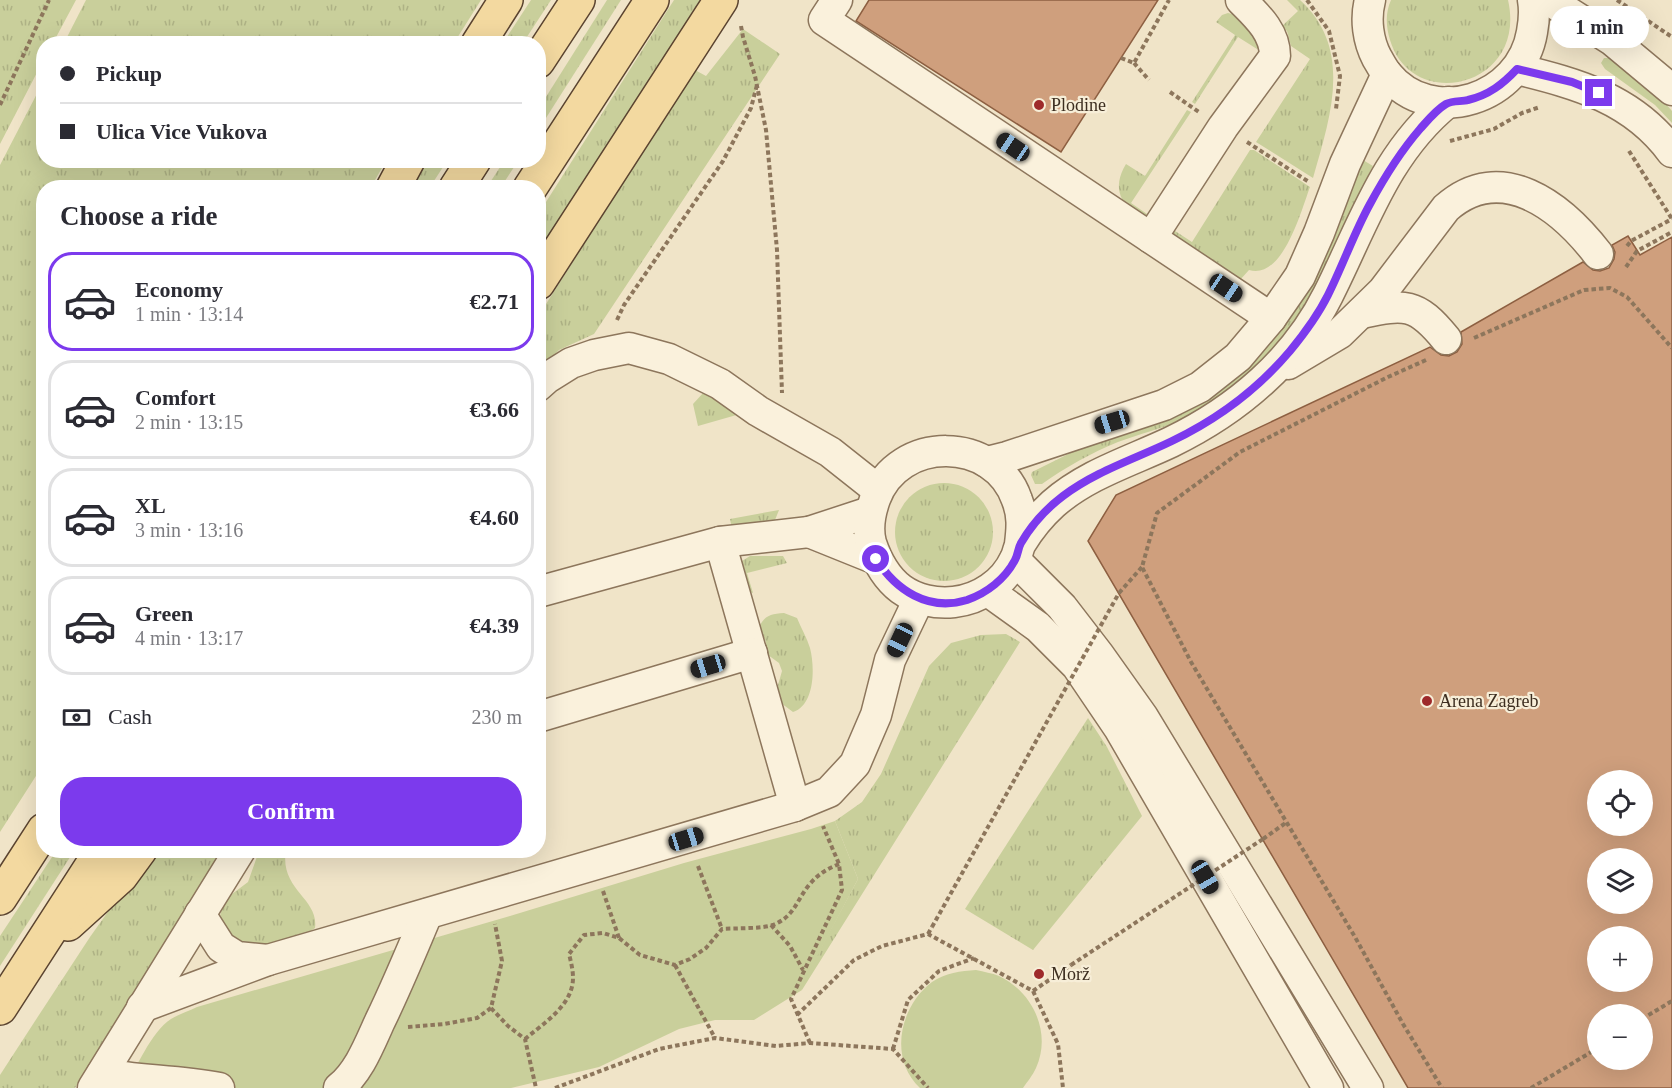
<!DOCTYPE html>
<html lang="en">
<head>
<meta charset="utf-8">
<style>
	:root { --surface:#fff; --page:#f2f2f3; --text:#2b2b33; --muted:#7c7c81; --line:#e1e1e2; --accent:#7c3aed }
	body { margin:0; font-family:Georgia,serif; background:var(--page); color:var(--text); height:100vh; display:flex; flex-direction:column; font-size:22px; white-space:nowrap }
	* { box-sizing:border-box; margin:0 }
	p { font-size:20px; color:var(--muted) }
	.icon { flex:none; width:33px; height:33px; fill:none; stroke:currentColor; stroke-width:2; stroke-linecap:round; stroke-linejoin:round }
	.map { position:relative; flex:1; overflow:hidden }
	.details { position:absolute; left:36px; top:180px; width:510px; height:678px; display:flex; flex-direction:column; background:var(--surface); border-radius:24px; box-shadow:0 6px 24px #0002 }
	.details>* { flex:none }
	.guide { position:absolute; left:36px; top:36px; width:510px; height:132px; border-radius:24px; box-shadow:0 6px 24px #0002; display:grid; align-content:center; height:132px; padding:0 24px; background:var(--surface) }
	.controls { position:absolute; left:1587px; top:770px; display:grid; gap:12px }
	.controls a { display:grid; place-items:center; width:66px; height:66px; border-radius:50%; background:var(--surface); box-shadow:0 6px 24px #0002; font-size:30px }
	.end { position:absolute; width:27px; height:27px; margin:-14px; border:8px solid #7c3aed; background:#fff; box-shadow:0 0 0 3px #fff }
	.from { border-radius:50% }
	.bubble { position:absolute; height:42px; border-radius:21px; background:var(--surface); box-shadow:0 6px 24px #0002; font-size:20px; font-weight:700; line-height:42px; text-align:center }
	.car { position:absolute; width:18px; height:36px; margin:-18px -9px; border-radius:8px; box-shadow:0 0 4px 2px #0007; background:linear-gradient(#222 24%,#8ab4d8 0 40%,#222 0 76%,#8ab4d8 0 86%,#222 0) }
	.guide b { display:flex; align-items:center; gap:21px; height:57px; font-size:22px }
	.guide b+b { border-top:2px solid var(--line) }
	.guide i { width:15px; height:15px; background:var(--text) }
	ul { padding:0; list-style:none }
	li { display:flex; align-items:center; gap:18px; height:99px; margin:0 12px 9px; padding:0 12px; border:3px solid var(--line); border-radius:24px }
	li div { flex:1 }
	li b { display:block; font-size:22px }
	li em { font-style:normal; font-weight:700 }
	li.current { border-color:var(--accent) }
	li>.icon { width:54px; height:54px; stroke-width:1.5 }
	h2 { padding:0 24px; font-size:27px; line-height:72px }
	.pay { display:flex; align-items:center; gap:15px; height:66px; padding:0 24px; font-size:22px }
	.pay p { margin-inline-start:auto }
	.primary-button { display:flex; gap:12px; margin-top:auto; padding:12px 24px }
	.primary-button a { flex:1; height:69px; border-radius:24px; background:var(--accent); color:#fff; font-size:24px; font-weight:700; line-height:69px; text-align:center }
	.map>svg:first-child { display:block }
</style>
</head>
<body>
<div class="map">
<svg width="1672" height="1088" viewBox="0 0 1672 1088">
	<defs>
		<pattern id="grass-tufts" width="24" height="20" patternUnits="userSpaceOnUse" patternTransform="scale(1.5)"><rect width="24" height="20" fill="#c9cf9b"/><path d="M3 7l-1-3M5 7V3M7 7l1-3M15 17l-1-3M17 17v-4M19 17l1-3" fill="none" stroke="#aeb285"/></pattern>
	</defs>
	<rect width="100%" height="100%" fill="#f0e4c8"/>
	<!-- grass -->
	<g fill="url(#grass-tufts)">
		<path d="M 0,0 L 76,0 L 53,43 L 44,44 L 43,61 L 0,144 Z"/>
		<path d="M 86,0 L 481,0 L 454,43 L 64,43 Z"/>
		<path d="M 531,0 L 551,0 L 523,43 L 503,43 Z"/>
		<path d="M 607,0 L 621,0 L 539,129 L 539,108 Z"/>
		<path d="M 674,0 L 702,0 L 539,252 L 539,213 Z"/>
		<path d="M 1287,0 L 1300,0 C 1354,49 1330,118 1313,178 L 1256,142 L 1310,59 L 1291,46 L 1287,31 L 1281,27 L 1298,11 Z"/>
		<path d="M 1391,0 L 1508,0 C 1528,87 1412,114 1390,40 C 1386,27 1385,13 1391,0 Z"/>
		<path d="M 1228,13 L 1232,14 L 1256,38 L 1259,46 L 1257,49 L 1238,37 L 1195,104 L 1192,102 L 1235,35 L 1216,22 L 1222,15 Z"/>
		<path d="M 743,29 L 780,54 L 594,334 L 559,350 L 539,370 L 539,315 L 695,70 L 706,76 Z"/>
		<path d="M 1604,58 L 1610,58 L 1660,97 L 1672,111 L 1672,123 L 1655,105 L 1605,69 L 1601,63 Z"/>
		<path d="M 43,82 L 44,160 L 386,161 L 371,187 L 44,188 L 43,765 L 0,832 L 0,165 Z"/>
		<path d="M 1187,110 L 1191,112 L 1131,203 L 1150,216 L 1144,219 C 1121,206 1111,189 1126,164 L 1145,176 Z"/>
		<path d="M 1250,150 L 1254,150 L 1310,187 C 1301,211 1283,280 1249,270 L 1240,280 L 1173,236 L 1172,229 L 1192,242 Z"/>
		<path d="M 1363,160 L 1373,166 C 1351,208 1335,253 1313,294 C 1284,347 1237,394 1183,419 C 1162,429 1139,434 1118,442 C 1091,453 1066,467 1042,484 L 1035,484 L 1031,475 L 1032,472 L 1248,365 L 1278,332 L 1344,206 Z"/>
		<path d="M 428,161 L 447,161 L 430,187 L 411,188 Z"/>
		<path d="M 504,161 L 518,161 L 501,187 L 487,187 Z"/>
		<path d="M 704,392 L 740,414 L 698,426 L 693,404 Z"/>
		<circle cx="944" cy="532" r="49"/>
		<path d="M 779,510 L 775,520 L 732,529 L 730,519 Z"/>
		<path d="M 750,556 L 783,556 L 787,563 L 747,573 L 753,593 L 748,591 L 742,573 L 742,561 Z"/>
		<path d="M 784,613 L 797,618 C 801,628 807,638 810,648 C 815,667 815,705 793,712 L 781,703 L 776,692 L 782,671 L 779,663 L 768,655 L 765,649 L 766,642 L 759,627 C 765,615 771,614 784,613 Z"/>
		<path d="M 1006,634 L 1020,642 L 802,990 L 800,987 L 858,879 L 835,821 L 862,802 L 881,774 L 929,666 L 951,643 L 981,635 Z"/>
		<path d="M 1088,718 L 1107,747 L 1142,816 L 1033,950 L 965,909 Z"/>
		<path d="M 286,850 C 279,890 319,898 315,928 C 304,936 286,943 273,946 C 263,947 255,942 243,945 L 225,935 L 220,916 L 224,900 L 248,882 L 259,851 Z"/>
		<path d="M 56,851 L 74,851 L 0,966 L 0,936 Z"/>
		<path d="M 154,851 L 221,851 L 75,1088 L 0,1088 L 0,1075 L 37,1018 L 90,937 L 127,885 Z"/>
	</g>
	<!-- park -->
	<g fill="#c9cf9b">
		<path d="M 835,821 L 858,879 L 801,987 L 802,990 L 754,1020 L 715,1020 L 679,1029 L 599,1067 L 511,1088 L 123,1088 C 138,1067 150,1033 171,1019 C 179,1014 189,1011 197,1007 L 510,916 L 684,863 L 811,829 Z"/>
		<path d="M 976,970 C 984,972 992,973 999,976 C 1033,992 1052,1033 1036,1068 C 1033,1075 1027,1082 1023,1088 L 920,1088 C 888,1058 900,1006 932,982 C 945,973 961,971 976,970 Z"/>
	</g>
	<!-- building -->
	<g fill="#cf9f7d" stroke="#8d5f41" stroke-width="1.5" fill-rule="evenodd">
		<path d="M 869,0 L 1158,0 L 1061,152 L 856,21 Z"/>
		<path d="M 1628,236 L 1640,255 L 1672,237 L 1672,1088 L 1408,1088 L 1088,541 L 1116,495 L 1430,347 L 1441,355 L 1449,356 L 1457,352 L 1462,344 L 1461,332 L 1583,262 L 1593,270 L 1600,271 L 1609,268 L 1614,259 L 1615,252 L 1612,245 ZM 1598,780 L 1642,780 L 1642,825 L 1598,825 ZM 1598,858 L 1642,858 L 1642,903 L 1598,903 ZM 1598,936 L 1642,936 L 1642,981 L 1598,981 ZM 1598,1014 L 1642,1014 L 1642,1059 L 1598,1059 Z"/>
	</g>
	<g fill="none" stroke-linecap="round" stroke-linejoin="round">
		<defs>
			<g id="minor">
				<path d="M 837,0 L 824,20 L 1271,318"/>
				<path d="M 1370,0 C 1365,19 1368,41 1377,58 C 1380,63 1383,69 1387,74 C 1432,129 1521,99 1532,32 C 1534,21 1535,11 1533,0"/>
				<path d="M 1549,0 L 1612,40 L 1672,90"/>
				<path d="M 1517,69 C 1578,84 1633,99 1672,152"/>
				<path d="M 1151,238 L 1223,127 L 1275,56 C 1275,32 1257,16 1241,0"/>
				<path d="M 1361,313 C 1405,304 1416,302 1446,339"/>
				<path d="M 1288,364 L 1340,333 L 1383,291 L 1446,208 C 1501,159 1561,206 1598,254"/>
				<path d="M 538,386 L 547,378 L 571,363 L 594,355 L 629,348 L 669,359 L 720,384 L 758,411 L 830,452 L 878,490"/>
				<path d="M 987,462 L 1007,457 L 1164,405 L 1200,387 L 1238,357 L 1271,318 L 1300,276 L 1319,233 L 1345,164 L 1387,74"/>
				<path d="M 870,512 L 809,532 L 876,559"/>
				<path d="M 720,542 L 795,806"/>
				<path d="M 1020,544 C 1022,528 1023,515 1017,500 C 995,435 898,435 875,499 C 870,513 867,528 871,543 C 877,561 885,577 901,589 C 916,600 936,604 954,602 C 980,599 1004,583 1015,559 C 1018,554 1018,548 1021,543 C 1029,530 1042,514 1053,504 C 1087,474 1131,461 1171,442 C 1237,410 1295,361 1328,295 C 1363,226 1385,153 1448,102"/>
				<path d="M 1015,560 L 1062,607 L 1099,655 L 1143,717 L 1368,1088"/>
				<path d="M 988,591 L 1038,627 L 1077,666 L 1119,728 L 1328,1088"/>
				<path d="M 538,592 L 720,542 L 809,532"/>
				<path d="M 538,717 L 752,653"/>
				<path d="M 200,914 L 221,947 L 237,957 L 268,960"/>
				<path d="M 142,1007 L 268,960 L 795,806 L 829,792 L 855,764 L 876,715 L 890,660 L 919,599"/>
				<path d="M 102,1074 C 141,1081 180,1080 219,1088"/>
				<path d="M 93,1088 L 240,850"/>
				<path d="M 339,1088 C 359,1072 369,1045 380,1021 C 397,986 412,950 427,914"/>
			</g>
			<g id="major">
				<path d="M 478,44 L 506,0"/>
				<path d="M 538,61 L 578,0"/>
				<path d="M 393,188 L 408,160"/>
				<path d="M 456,188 L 474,160"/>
				<path d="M 530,188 L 652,0"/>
				<path d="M 538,283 L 721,0"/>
				<path d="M 0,898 L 44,830"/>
				<path d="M 68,924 L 121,876 L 140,850"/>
				<path d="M 0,1008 L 102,850"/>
			</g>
		</defs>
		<!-- minor casing -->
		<use href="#minor" stroke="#8d765c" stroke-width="33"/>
		<!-- major casing -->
		<use href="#major" stroke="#5b4430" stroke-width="36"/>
		<!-- path -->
		<g stroke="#8d765c" stroke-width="4" stroke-dasharray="4.5 3" stroke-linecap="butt">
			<path d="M 1307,0 L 1329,31 L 1340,76 L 1336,109"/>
			<path d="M 1617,0 L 1672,37"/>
			<path d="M 741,26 L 743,37 L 755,76 L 766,130 L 777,250 L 782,393"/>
			<path d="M 1121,58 L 1134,63 L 1169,0"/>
			<path d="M 1134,63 L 1149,80"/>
			<path d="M 1170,92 L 1199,112"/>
			<path d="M 0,105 L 49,0"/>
			<path d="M 1450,141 L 1494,129 L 1522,113 L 1540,107"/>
			<path d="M 1247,142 L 1309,182"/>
			<path d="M 1629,151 L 1672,219"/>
			<path d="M 1627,246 L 1631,241 L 1672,219"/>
			<path d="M 1626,267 L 1637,251 L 1672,232"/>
			<path d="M 617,320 L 624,305 L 723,161 L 751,108 L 757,85"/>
			<path d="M 1474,338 L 1584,290 L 1610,288 L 1627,297 L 1672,348"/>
			<path d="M 1426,360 L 1388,377 L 1240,452 L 1157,513 L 1142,567 L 1191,662 L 1355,937 L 1403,1024 L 1442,1088"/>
			<path d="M 1119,593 L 1142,567"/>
			<path d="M 1263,839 L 1287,822"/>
			<path d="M 698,866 L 722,929"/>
			<path d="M 603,891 L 619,938"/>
			<path d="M 771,925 L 790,946 L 803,970"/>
			<path d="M 928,934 L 932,927"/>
			<path d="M 675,965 L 715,1038"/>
			<path d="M 1033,991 L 1071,965"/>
			<path d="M 491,1008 L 508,1026 L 525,1039 L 536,1088"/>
			<path d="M 797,1015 L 854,960 L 882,946 L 928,934 L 1033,991 L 1058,1044 L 1063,1088"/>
			<path d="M 1642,1019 L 1672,1001"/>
			<path d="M 408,1027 L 444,1024 L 477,1018 L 491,1008 L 502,961 L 495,924"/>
			<path d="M 525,1039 C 544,1023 573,1005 573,978 C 573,970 571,962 569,954 L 584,935 L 603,933 L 619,938 L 640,955 L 675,965 L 690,959 L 706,948 L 722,929 C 736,928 760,929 773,925 C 795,916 796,901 809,885 C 818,874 827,869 839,864"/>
			<path d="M 810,1043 L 791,999 L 842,890 L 839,864 L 823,826"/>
			<path d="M 893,1049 L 908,1000 L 939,971 L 974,958"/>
			<path d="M 555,1088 L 659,1049 L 715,1038 L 776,1046 L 810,1043 L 893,1049 L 928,1088"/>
			<path d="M 1531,1088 L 1598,1048"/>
		</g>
		<!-- minor -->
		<use href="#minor" stroke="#faf1dc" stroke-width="30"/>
		<!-- major -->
		<use href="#major" stroke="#f3d9a0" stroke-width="33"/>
		<!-- path-bridge -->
		<g stroke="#8d765c" stroke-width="4" stroke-dasharray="4.5 3" stroke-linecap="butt">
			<path d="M 932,927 L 1119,593"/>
			<path d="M 1071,965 L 1263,839"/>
		</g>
	</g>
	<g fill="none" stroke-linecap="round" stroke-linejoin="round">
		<!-- route -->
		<path stroke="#7c3aed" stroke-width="8" d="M 876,559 C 896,590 928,612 967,600 C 987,593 1005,579 1015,560 C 1018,555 1018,548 1021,543 C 1031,526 1047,508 1063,496 C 1096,471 1135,459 1172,441 C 1218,419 1257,390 1290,351 C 1304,334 1318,315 1328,295 C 1343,265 1354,233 1370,204 C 1384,178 1401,151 1420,129 C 1428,120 1436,110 1446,104 C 1453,100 1462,102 1468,100 C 1489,95 1503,84 1517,69 L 1572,82 L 1599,93"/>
	</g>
	<!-- markers -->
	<g fill="#9e2a2b" stroke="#f7eed8" stroke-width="2">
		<circle cx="1039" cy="105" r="6"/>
		<circle cx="1427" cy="701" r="6"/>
		<circle cx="1039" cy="974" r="6"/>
	</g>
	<g text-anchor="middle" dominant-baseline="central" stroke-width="4.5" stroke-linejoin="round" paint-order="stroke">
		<!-- poi labels -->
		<g font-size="18" fill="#3d2e20" stroke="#f7eed8" text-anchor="start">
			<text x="1051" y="105">Plodine</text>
			<text x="1439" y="701">Arena Zagreb</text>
			<text x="1051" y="974">Morž</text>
		</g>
	</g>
</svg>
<div class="controls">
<a><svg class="icon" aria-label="locate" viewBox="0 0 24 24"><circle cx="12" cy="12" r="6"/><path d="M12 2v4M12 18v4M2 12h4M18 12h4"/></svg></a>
<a><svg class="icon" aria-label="layers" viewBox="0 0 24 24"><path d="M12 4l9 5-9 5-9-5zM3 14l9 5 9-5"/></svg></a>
<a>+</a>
<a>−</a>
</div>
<i class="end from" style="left:876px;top:559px"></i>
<i class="end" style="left:1599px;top:93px"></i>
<div class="bubble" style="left:1550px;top:6px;width:99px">1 min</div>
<i class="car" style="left:1013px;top:147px;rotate:304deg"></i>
<i class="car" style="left:1226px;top:288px;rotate:124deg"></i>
<i class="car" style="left:1112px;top:422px;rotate:253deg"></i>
<i class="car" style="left:900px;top:640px;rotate:205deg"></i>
<i class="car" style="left:708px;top:666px;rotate:253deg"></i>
<i class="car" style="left:686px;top:839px;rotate:73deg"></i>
<i class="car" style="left:1205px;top:877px;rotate:150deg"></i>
<div class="guide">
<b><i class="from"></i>Pickup</b>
<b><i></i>Ulica Vice Vukova</b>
</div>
<section class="details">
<h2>Choose a ride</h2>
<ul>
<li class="current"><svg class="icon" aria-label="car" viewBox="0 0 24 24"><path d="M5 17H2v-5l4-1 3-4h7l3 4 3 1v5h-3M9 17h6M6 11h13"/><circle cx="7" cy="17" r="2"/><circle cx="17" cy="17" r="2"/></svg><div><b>Economy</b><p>1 min · 13:14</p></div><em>€2.71</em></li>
<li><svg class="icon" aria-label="car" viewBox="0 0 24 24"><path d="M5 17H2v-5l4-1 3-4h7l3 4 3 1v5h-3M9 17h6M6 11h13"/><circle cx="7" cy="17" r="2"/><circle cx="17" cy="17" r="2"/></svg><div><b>Comfort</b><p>2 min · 13:15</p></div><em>€3.66</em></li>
<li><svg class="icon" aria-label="car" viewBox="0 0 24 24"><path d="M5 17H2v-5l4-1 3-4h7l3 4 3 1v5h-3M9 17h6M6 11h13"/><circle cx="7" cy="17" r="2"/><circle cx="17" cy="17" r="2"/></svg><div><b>XL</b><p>3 min · 13:16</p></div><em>€4.60</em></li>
<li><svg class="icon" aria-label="car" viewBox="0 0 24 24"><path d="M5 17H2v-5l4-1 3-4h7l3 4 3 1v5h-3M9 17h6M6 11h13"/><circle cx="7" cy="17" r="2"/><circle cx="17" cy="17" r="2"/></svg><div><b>Green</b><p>4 min · 13:17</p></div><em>€4.39</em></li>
</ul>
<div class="pay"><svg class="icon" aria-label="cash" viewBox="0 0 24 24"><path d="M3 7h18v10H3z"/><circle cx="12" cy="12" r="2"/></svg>Cash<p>230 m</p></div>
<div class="primary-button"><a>Confirm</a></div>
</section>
</div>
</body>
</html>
